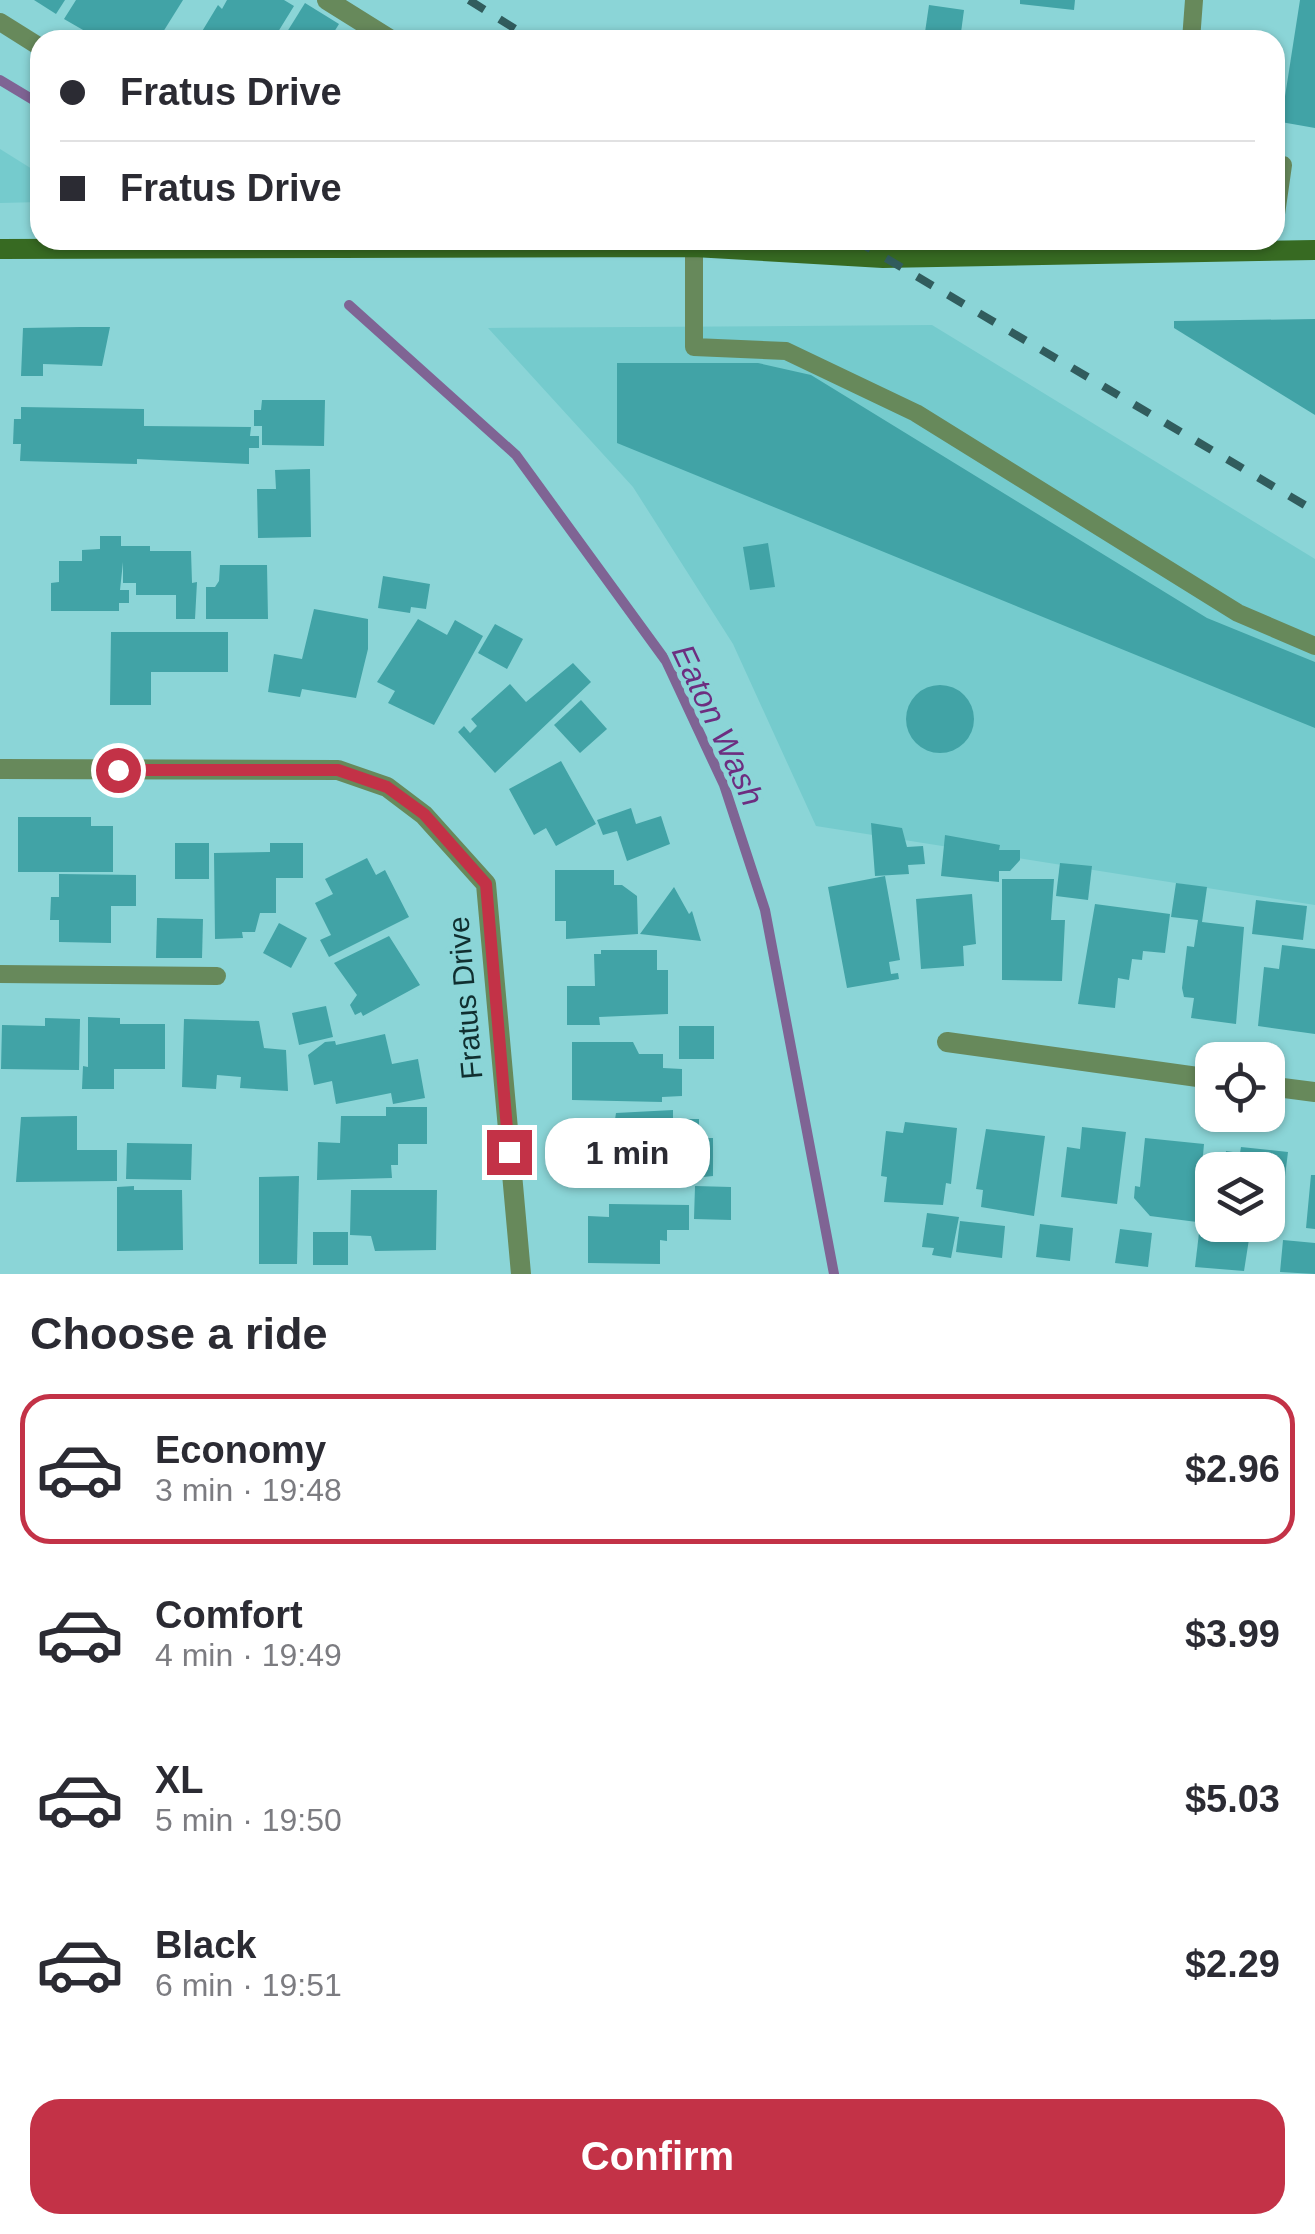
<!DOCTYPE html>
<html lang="en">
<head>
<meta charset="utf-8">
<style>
	:root { --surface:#fff; --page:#f2f2f3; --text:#2b2b33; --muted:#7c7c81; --line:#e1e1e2; --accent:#c33247 }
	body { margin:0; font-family:Arial,sans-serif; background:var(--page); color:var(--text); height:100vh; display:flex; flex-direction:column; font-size:38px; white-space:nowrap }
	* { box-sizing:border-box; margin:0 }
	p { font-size:32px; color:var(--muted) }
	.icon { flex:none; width:55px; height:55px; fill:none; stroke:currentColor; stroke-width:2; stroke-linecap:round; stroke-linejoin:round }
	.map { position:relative; height:1274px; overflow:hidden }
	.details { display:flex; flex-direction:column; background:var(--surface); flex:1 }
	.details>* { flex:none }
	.guide { position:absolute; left:30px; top:30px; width:1255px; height:220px; border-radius:30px; box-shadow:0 2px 8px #0004; display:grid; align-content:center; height:220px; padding:0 30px; background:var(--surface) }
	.controls { position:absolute; left:1195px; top:1042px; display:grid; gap:20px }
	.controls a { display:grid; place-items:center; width:90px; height:90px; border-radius:20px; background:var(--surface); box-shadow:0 2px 8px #0004; font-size:50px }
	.end { position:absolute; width:45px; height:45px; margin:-22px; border:12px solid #c33247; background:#fff; box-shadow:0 0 0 5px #fff }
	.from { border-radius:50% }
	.bubble { position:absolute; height:70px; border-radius:30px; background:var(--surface); box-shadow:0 2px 8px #0004; font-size:32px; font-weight:700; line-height:70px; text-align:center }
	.guide b { display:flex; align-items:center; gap:35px; height:95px; font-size:38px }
	.guide b+b { border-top:2px solid var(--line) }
	.guide i { width:25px; height:25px; background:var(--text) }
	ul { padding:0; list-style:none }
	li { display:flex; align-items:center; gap:30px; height:150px; margin:0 20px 15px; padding:0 10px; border:5px solid transparent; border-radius:30px }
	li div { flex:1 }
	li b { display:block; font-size:38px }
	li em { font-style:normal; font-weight:700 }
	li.active { border-color:var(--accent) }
	li>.icon { width:90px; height:90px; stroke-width:1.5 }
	h2 { padding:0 30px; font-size:45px; line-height:120px }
	.cta { display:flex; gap:20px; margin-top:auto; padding:20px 30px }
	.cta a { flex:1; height:115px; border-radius:30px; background:var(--accent); color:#fff; font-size:40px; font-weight:700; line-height:115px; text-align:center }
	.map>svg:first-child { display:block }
</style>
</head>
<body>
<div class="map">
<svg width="1315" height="1274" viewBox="0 0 1315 1274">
	<rect width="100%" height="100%" fill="#8bd5d7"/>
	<!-- built -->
	<g fill="#75cbcd">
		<path d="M 0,149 L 40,174 L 40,202 L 0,203 Z"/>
		<path d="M 932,325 L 1315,559 L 1315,905 L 816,826 L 733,644 L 633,487 L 488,328 Z"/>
	</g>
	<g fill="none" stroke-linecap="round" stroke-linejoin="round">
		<!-- stream -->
		<g stroke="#7f6494" stroke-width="10">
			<path d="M 0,80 L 40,104"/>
			<path d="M 349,305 L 516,455 L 666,661 L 724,785 L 765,910 L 834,1274"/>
		</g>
	</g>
	<!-- building -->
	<g fill="#41a3a6">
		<path d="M 34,0 L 65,0 L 56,14 Z"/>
		<path d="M 76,0 L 183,0 L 158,40 L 108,40 L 94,31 L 90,34 L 64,19 Z"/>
		<path d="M 227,0 L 284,0 L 294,6 L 273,40 L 198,38 L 218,5 L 222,9 Z"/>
		<path d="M 1020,0 L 1075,0 L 1074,10 L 1020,4 Z"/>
		<path d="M 1300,0 L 1315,0 L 1315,128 L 1281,122 Z"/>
		<path d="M 305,3 L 339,24 L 329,40 L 282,40 Z"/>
		<path d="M 929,5 L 964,10 L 960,40 L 924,39 Z"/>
		<path d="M 1315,319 L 1315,415 L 1174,328 L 1174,321 Z"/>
		<path d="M 81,327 L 110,327 L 102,366 L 43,364 L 43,376 L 21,376 L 23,328 Z"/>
		<path d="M 617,363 L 758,363 L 811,375 L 1207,618 L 1315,662 L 1315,728 L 617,443 Z"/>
		<path d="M 262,400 L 325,400 L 324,446 L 262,445 L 262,426 L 254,426 L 254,410 L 261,410 Z"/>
		<path d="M 21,407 L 144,409 L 144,426 L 251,427 L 250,436 L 259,436 L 259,448 L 249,448 L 249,464 L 137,459 L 137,464 L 20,461 L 21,444 L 13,444 L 14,419 L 21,419 Z"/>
		<path d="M 310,469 L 311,537 L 258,538 L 257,489 L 276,489 L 275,470 Z"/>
		<path d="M 100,536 L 121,536 L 121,546 L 150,546 L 150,551 L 191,551 L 192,583 L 197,582 L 195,619 L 176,619 L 176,595 L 136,595 L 136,583 L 123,583 L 123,562 L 120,590 L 129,590 L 129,603 L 119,603 L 119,611 L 51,611 L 51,583 L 59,582 L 59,561 L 82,561 L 82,550 L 100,549 Z"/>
		<path d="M 768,543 L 775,587 L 750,590 L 743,547 Z"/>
		<path d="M 220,565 L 267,565 L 268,619 L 206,619 L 206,587 L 215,587 L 219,581 Z"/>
		<path d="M 383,576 L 430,584 L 426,609 L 411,607 L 410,613 L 378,608 Z"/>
		<path d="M 314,609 L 368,619 L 368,649 L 356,698 L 302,689 L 300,697 L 268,692 L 274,654 L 302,659 Z"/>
		<path d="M 418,619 L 447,635 L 455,620 L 483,636 L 434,725 L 388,703 L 395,691 L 377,682 Z"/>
		<path d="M 495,624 L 523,639 L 507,669 L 478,653 Z"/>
		<path d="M 111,632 L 228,632 L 228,672 L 151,672 L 151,705 L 110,705 Z"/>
		<path d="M 573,663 L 591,682 L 495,773 L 458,732 L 464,726 L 470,733 L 477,726 L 471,719 L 510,684 L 526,702 Z"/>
		<circle cx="940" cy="719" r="34"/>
		<path d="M 581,700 L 607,729 L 580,753 L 554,725 Z"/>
		<path d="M 561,761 L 596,824 L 556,846 L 546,828 L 534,835 L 509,789 Z"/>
		<path d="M 631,808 L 636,824 L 661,816 L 670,844 L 627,861 L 617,831 L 603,835 L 597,820 Z"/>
		<path d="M 18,817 L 91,817 L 91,826 L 113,826 L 113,872 L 18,872 Z"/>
		<path d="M 871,823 L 902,828 L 907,847 L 923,846 L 925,864 L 908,865 L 909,874 L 875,876 Z"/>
		<path d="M 945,835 L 1000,845 L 999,850 L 1020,850 L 1020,860 L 1010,871 L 999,871 L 999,882 L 941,876 Z"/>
		<rect x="175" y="843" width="34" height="36"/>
		<path d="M 270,843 L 303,843 L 303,878 L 276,878 L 276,913 L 260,913 L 255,932 L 242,932 L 243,938 L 215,939 L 214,853 L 270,852 Z"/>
		<path d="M 367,858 L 376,875 L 385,870 L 409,917 L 329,957 L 320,940 L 331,935 L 315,903 L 333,894 L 325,879 Z"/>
		<path d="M 1060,863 L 1092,866 L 1088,900 L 1056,896 Z"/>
		<path d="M 555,870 L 614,870 L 614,885 L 622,885 L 637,896 L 638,934 L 566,939 L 566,921 L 555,921 Z"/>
		<path d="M 59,874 L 136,875 L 136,906 L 111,906 L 111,943 L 59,942 L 59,920 L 50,920 L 51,897 L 59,897 Z"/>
		<path d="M 885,876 L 900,960 L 889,962 L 891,974 L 898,973 L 899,979 L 847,988 L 828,887 Z"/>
		<path d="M 1002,879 L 1054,879 L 1051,920 L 1065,920 L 1062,981 L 1002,980 Z"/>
		<path d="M 1176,883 L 1207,887 L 1202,922 L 1244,927 L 1236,1024 L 1191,1018 L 1194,998 L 1184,997 L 1182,988 L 1187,946 L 1194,947 L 1198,920 L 1171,917 Z"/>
		<path d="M 674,887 L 689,914 L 692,911 L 701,941 L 640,934 Z"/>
		<path d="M 972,894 L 976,944 L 963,946 L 964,966 L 921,969 L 916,899 Z"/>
		<path d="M 1256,900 L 1307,906 L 1303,940 L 1252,934 Z"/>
		<path d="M 1095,904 L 1170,914 L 1165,953 L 1143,951 L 1142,960 L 1132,959 L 1129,980 L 1118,978 L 1115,1008 L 1078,1004 Z"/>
		<path d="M 157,918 L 203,919 L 202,958 L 156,958 Z"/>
		<path d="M 279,923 L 307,938 L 291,968 L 263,953 Z"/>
		<path d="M 389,936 L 420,985 L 363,1016 L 361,1012 L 355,1015 L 350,1005 L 357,995 L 334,963 Z"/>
		<path d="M 1282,945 L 1315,949 L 1315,1034 L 1258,1026 L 1264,967 L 1279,969 Z"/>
		<path d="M 601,950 L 657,950 L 657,970 L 668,970 L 668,1014 L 599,1017 L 600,1025 L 567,1025 L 567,986 L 595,986 L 594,954 L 601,954 Z"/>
		<path d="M 326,1006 L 333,1037 L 299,1045 L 292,1013 Z"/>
		<path d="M 88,1017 L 120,1018 L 120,1024 L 165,1024 L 165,1069 L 114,1069 L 114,1089 L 82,1089 L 83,1066 L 88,1067 Z"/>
		<path d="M 45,1018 L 80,1019 L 79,1070 L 1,1069 L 2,1025 L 45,1026 Z"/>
		<path d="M 184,1019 L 259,1021 L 264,1048 L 286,1050 L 288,1091 L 240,1088 L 241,1077 L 217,1075 L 216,1089 L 182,1087 Z"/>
		<rect x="679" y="1026" width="35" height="33"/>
		<path d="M 385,1034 L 392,1064 L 418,1059 L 425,1098 L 393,1104 L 391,1093 L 336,1104 L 332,1081 L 314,1085 L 308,1055 L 325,1042 L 335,1041 L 336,1045 Z"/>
		<path d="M 572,1042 L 633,1042 L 639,1054 L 663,1054 L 663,1068 L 682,1069 L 682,1096 L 662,1097 L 662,1102 L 572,1100 Z"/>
		<path d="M 386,1107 L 427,1107 L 427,1144 L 398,1144 L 398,1165 L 391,1165 L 392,1178 L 317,1180 L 318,1142 L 340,1143 L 341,1116 L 386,1116 Z"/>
		<path d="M 673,1110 L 673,1119 L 699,1119 L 699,1138 L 713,1138 L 713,1176 L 663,1181 L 663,1174 L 623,1175 L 615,1178 L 615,1184 L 582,1185 L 582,1146 L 611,1146 L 616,1113 Z"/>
		<path d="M 77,1116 L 77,1150 L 117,1150 L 117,1181 L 16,1182 L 21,1117 Z"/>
		<path d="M 905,1122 L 957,1128 L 951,1184 L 946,1183 L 943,1205 L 884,1202 L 887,1177 L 881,1176 L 886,1131 L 903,1133 Z"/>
		<path d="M 1082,1127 L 1126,1132 L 1117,1204 L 1061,1197 L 1067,1147 L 1080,1149 Z"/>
		<path d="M 986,1129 L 1045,1136 L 1034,1216 L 981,1207 L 983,1190 L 976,1189 Z"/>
		<path d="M 1145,1138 L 1204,1144 L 1197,1222 L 1150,1216 L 1134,1198 L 1135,1186 L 1140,1187 Z"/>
		<path d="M 127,1143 L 192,1144 L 191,1180 L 126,1179 Z"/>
		<path d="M 1241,1147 L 1288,1152 L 1281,1209 L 1268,1207 L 1268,1170 L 1224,1170 L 1226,1151 L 1240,1153 Z"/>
		<path d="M 1311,1175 L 1315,1175 L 1315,1229 L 1306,1228 Z"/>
		<path d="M 299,1176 L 297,1264 L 259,1264 L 259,1177 Z"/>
		<path d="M 134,1186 L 134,1190 L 182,1190 L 183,1250 L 117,1251 L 117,1187 Z"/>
		<path d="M 695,1186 L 731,1187 L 731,1220 L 694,1219 Z"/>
		<path d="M 351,1190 L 437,1190 L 436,1250 L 375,1251 L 371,1236 L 350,1235 Z"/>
		<path d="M 609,1204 L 689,1205 L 689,1230 L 667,1230 L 667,1241 L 660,1240 L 660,1264 L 588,1263 L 588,1216 L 609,1217 Z"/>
		<path d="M 927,1213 L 959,1217 L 951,1258 L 932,1255 L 934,1248 L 922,1247 Z"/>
		<path d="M 960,1221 L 1005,1226 L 1002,1258 L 956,1252 Z"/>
		<path d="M 1040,1224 L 1073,1228 L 1070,1261 L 1036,1257 Z"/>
		<path d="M 1120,1229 L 1152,1233 L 1148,1267 L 1115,1263 Z"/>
		<rect x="313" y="1232" width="35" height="33"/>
		<path d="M 1199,1233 L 1249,1239 L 1244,1271 L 1195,1267 Z"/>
		<path d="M 1283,1240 L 1315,1243 L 1315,1274 L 1280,1272 Z"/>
	</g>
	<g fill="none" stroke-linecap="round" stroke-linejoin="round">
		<!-- service -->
		<g stroke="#67895b" stroke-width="18">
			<path d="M 0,22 L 40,47"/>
			<path d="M 1191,40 L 1194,0"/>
			<path d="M 1275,164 L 1283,165 L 1275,221"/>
			<path d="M 694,247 L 694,347 L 786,351 L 916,413 L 1238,613 L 1315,646"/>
			<path d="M 0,974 L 217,976"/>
		</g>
		<!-- minor -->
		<g stroke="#67895b" stroke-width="20">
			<path d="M 327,0 L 391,40"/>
			<path d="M 0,769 L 338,770 L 387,787 L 424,815 L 486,884 L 521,1274"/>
			<path d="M 947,1042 L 1212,1079"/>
			<path d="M 1268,1086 L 1315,1092"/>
		</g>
		<!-- secondary -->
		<path stroke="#376a22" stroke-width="20" d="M 0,249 L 694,247 L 883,258 L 1315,250"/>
		<!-- rail -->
		<g stroke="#315c5d" stroke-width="8" stroke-dasharray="18 18" stroke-linecap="butt">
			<path d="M 469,0 L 533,40"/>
			<path d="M 855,240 L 1315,511"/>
		</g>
	</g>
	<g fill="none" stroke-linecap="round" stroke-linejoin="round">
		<!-- route -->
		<path stroke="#c33247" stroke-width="12" d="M 118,770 L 338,770 L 387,787 L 424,814 L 486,884 L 509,1152"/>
	</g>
	<g text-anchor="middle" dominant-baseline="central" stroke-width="10" stroke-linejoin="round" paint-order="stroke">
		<!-- street labels -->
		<g font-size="30" fill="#102f30" stroke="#8bd5d7">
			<text transform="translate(465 998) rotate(-95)">Fratus Drive</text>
		</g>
		<!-- water labels -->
		<g font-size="32" font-style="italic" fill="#6d2e80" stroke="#8bd5d7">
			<text transform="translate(718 725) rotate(65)">Eaton Wash</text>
		</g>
	</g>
</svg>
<div class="controls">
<a><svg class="icon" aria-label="locate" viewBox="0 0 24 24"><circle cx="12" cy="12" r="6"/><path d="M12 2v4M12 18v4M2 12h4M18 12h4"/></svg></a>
<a><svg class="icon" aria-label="layers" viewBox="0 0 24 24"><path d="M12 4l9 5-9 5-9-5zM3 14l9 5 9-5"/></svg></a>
</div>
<i class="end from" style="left:118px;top:770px"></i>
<i class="end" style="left:509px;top:1152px"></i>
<div class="bubble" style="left:545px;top:1118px;width:165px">1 min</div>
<div class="guide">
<b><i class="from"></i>Fratus Drive</b>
<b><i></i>Fratus Drive</b>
</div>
</div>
<section class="details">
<h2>Choose a ride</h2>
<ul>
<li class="active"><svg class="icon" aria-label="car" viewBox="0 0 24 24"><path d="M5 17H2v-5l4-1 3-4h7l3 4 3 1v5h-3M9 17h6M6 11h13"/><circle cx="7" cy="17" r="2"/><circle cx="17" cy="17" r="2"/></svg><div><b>Economy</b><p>3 min · 19:48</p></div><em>$2.96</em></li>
<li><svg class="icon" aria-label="car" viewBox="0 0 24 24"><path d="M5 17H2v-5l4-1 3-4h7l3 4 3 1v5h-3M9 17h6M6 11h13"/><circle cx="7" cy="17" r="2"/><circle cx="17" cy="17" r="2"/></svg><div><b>Comfort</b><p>4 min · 19:49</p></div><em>$3.99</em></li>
<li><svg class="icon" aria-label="car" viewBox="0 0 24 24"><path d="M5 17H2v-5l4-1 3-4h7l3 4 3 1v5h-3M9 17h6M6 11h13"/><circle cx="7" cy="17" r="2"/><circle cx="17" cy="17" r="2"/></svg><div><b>XL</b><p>5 min · 19:50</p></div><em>$5.03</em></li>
<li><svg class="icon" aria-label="car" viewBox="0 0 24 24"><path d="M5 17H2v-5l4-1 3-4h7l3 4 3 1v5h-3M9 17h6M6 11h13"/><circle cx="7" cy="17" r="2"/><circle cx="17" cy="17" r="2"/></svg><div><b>Black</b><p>6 min · 19:51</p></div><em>$2.29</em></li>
</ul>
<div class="cta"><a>Confirm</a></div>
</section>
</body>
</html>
